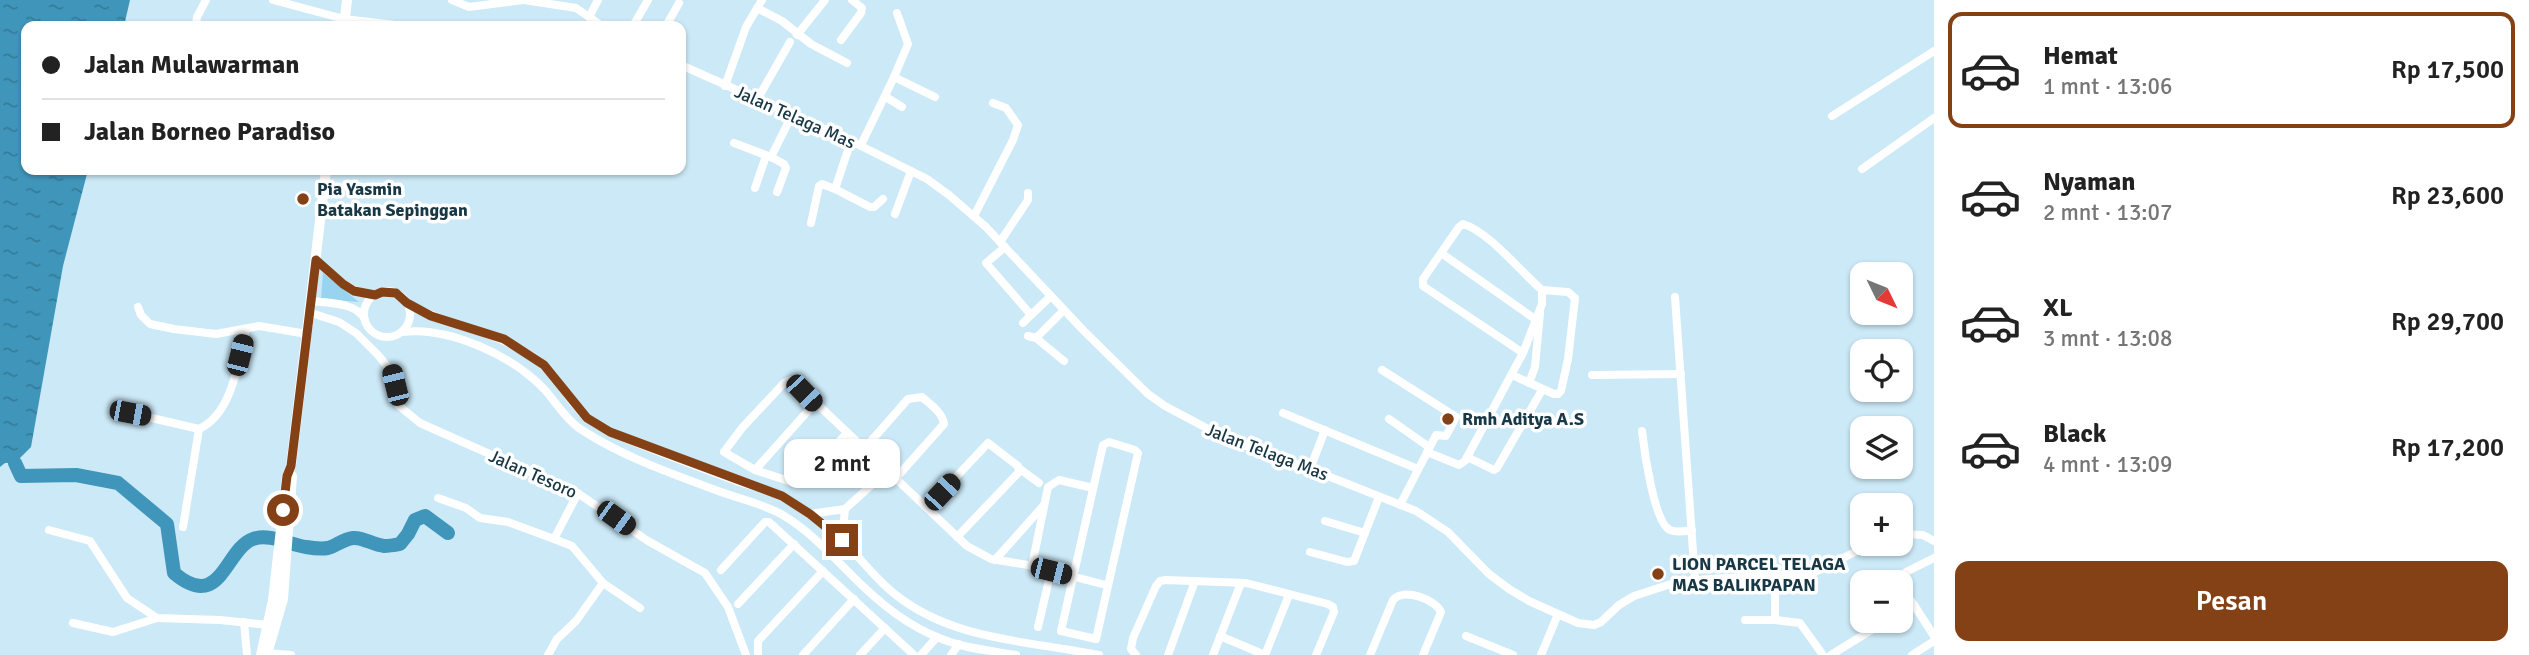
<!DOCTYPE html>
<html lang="id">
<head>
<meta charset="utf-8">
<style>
	:root { --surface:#fff; --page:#f2f2f2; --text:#222; --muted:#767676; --line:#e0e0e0; --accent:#854116 }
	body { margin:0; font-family:Signika,sans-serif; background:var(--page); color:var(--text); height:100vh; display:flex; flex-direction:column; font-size:26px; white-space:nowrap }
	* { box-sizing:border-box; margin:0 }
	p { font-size:23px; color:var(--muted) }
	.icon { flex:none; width:38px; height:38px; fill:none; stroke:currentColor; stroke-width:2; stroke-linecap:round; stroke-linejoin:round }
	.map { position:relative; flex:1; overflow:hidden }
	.sheet { display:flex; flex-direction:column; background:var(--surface); width:595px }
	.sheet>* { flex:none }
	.guide { position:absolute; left:21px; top:21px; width:665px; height:154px; border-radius:14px; box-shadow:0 2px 5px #0004; display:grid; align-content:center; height:154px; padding:0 21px; background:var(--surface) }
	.needle { width:46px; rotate:133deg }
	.buttons { position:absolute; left:1850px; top:262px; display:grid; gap:14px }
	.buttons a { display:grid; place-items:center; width:63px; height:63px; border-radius:14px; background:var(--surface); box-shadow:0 2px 5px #0004; font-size:35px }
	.end { position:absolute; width:32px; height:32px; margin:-16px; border:9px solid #854116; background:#fff; box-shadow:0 0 0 4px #fff }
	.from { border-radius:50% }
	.bubble { position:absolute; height:49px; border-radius:14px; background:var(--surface); box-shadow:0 2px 5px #0004; font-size:23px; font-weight:600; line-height:49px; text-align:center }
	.car { position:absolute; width:21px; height:42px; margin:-21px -10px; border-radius:9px; box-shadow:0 0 5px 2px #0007; background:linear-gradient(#222 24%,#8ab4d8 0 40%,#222 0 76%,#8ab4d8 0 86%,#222 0) }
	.guide b { display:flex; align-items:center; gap:24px; height:66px; font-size:26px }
	.guide b+b { border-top:2px solid var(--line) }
	.guide i { width:18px; height:18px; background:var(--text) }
	ul { padding:12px 0 0; list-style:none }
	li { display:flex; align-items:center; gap:21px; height:116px; margin:0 14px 10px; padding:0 7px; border:4px solid transparent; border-radius:14px }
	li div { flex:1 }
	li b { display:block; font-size:26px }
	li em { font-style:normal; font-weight:600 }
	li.current { border-color:var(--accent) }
	li>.icon { width:63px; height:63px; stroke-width:1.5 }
	.primary-button { display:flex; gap:14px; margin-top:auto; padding:14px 21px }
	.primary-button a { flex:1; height:80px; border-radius:14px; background:var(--accent); color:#fff; font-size:28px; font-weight:600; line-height:80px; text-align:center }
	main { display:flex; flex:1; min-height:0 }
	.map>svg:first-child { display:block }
</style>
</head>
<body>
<main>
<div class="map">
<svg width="1934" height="655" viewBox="0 0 1934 655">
	<defs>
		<pattern id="water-ripples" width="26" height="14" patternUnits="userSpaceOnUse" patternTransform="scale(1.75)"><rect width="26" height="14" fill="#4096ba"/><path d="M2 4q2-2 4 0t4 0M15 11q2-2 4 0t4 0" fill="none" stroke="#357b99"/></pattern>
	</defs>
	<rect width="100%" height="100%" fill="#cce9f7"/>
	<!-- park -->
	<path fill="#98d4ef" d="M 323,273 L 359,302 L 321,299 Z"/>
	<!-- water -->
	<path fill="url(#water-ripples)" d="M 0,0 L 130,0 L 124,26 L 26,26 L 26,170 L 88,170 L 63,266 L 31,447 L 15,463 L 5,463 L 0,467 Z"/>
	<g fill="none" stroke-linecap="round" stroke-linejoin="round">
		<!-- river -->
		<path stroke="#4096ba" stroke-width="14" d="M 15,463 L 21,476 L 76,475 L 118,483 L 167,524 L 174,573 C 221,613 225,549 253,539 C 270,533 290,545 306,547 C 312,548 321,549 328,548 C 336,546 343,539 353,538 C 363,537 373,545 384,546 C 389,546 395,545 400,544 L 408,534 L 415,520 L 425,516 L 448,533"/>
		<!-- minor -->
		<g stroke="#fff" stroke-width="8">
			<path d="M 273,0 L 344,19 L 404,26"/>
			<path d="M 452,0 L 469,7 L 523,0"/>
			<path d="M 524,0 L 576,8 L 602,26"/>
			<path d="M 757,8 L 782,21 L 811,44 L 847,63"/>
			<path d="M 589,17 L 598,0"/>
			<path d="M 196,25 L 197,17 L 206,0"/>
			<path d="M 633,26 L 648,0"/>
			<path d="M 666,26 L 679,3"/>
			<path d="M 797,35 L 825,0"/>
			<path d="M 841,40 L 861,13 L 862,8 L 852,0"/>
			<path d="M 681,65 L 851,141 L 927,179 L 949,195 L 986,227 L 1084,331 L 1148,394 L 1165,406 L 1229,440 L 1310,469 L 1416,511 L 1448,532 L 1489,574 L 1509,589 L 1529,601 L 1578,623 L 1594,625 L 1601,622 L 1619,605 L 1634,596 L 1674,583 L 1710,579 L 1813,573 L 1871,544"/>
			<path d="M 894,77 L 908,44 L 897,13"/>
			<path d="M 725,86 L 746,27 L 762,0"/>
			<path d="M 886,97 L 902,107"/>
			<path d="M 757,100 L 790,42"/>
			<path d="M 1832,116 L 1934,51"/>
			<path d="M 734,143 L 771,157 L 792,115"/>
			<path d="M 861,145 L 894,77 L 935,97"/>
			<path d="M 771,157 L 784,164 L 786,168 L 777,192"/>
			<path d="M 1862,169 L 1934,118"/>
			<path d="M 755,188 L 766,156"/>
			<path d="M 835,189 L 870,207 L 874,207 L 883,199"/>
			<path d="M 895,214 L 911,171"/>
			<path d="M 974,216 L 1013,140 L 1018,125 L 1006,108 L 993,103"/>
			<path d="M 811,223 L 819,186 L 822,184 L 835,189 L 851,141"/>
			<path d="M 1000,242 L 1028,200 L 1028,193"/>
			<path d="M 1005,247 L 986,263 L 1031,315 L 1051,296"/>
			<path d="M 1441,253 L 1535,319"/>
			<path d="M 316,260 C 334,277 349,293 375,295"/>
			<circle cx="387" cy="314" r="23"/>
			<path d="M 1675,297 L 1695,580"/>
			<path d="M 310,301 C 327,303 357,302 365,320"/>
			<path d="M 407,303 C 447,326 493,330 532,356 C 556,372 566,399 586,417 C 593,423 602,427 610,432 C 652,450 696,466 739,482 C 754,487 770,490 784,498 C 804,509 824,522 840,538 C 860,557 875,579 896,595 C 954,641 1030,641 1099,655"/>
			<path d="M 138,307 L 141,315 L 150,324 L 174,329 L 216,334 L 259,326 L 307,334"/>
			<path d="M 308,312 L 339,322 L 356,333 L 378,355 L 391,371 L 398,405 L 420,423 L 579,494 L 648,541 L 705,573 L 728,607 L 746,655"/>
			<path d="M 1023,323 L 1031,315"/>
			<path d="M 402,332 C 449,326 513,356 545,390 C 557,404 569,423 585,432 C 626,458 675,475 721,492 C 740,499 763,504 781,514 C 819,536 843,570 876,598 C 901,620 931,638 964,646 C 981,650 999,652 1016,655"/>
			<path d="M 1028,336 L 1036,338 L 1064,361"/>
			<path d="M 1036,338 L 1064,310"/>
			<path d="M 1382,370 L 1456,417 L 1446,436 L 1436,435 L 1400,505"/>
			<path d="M 1512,375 L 1554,394 L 1558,394 L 1561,391 L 1568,359 L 1575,298 L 1568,292 L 1542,290"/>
			<path d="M 1592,375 L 1681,374"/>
			<path d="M 1529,383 L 1535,367 L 1540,313"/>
			<path d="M 130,413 L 199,429 C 233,413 238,362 246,329"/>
			<path d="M 1283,413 L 1418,469"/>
			<path d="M 1389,419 L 1429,447"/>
			<path d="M 1642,431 C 1644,449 1654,523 1670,530 C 1676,533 1686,531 1692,530"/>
			<path d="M 847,433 L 801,483 L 798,484 L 755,470 L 724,452 L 742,428 L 784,383 L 791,380 L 794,382 L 967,546 L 991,559 L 1028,565 L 1106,585"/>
			<path d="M 1109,442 L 1135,450 L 1138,453 L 1096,639 L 1061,631 L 1103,445 Z"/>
			<path d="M 864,449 L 908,399 L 922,397 C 930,404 943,413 944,424 L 896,478"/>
			<path d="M 1427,452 L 1459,465 L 1465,461 L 1523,353 L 1542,304 L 1542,290 C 1521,272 1488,231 1463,224 L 1459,227 L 1423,279 L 1423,286 L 1523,353"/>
			<path d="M 1467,457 L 1494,470 L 1497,468 L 1542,390"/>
			<path d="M 1020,469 L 1039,483"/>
			<path d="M 1310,469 L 1325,430"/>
			<path d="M 755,470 L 815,403"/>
			<path d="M 578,493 L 554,539 L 572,546 L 603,583 L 640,608"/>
			<path d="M 438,498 L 466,508 L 480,518 L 508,522 L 554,539"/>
			<path d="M 927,508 L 988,443 L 1018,466 L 1019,472 L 957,537"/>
			<path d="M 810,514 L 845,509 L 887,471"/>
			<path d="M 1325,521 L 1365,533"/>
			<path d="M 183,527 L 199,429"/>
			<path d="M 49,530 L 90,541 L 127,598 L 157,618 L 220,620 L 268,625"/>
			<path d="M 1900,534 L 1923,535 L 1934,541"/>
			<path d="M 842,540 L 845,509"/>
			<path d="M 1310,552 L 1347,562 L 1354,561 L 1379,497"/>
			<path d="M 995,560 L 1044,505"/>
			<path d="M 1032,566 L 1048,487 L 1059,480 L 1093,488"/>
			<path d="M 721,570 L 765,522 L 769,522 L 914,655"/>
			<path d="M 1775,576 L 1775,620 L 1800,623 L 1823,655"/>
			<path d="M 1900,583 L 1906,572 L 1934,558"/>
			<path d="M 1900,583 L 1902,589 L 1914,605 L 1900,612"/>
			<path d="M 738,604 L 794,544"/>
			<path d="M 1914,605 L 1934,636"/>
			<path d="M 1745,620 L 1775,620"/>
			<path d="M 244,622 L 247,655"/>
			<path d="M 73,623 L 113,632 L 157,618"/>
			<path d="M 1038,627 L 1051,571"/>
			<path d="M 1220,636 L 1265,655"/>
			<path d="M 1466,636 L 1513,655"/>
			<path d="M 267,653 L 291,655"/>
			<path d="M 548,655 L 557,639 L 576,621 L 603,583"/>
			<path d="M 758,655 L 758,641 L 823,571"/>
			<path d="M 803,655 L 854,599"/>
			<path d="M 860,655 L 885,628"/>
			<path d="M 921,655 L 937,637"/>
			<path d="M 951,655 L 959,644"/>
			<path d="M 1136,655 L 1131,649 L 1133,638 L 1156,586 L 1160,581 L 1166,580 L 1246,583 L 1328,604 L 1333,607 L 1334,612 L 1316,655"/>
			<path d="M 1168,655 L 1195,581"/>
			<path d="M 1213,655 L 1241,583"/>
			<path d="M 1265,655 L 1289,595"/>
			<path d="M 1370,655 L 1393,600 C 1404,587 1436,600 1441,612 L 1423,655"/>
			<path d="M 1541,655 L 1558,614"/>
			<path d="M 1831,655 L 1886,621"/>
			<path d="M 1912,655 L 1934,641"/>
		</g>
		<!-- highway -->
		<g stroke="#fff" stroke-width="10">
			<path d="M 344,26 L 347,0"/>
			<path d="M 269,647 L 283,599 L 292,476"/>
			<path d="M 261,655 L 273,600 L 287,476 L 291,466 L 326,170"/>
		</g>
	</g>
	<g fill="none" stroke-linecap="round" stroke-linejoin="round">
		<!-- route -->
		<path stroke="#854116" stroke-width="9" d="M 283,510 L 287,476 L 291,466 L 316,260 L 343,284 L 354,291 L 375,295 L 382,292 L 396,293 L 407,303 L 431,316 L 504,339 L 544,365 L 587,418 L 610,432 L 782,496 L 810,514 L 842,540"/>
	</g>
	<!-- markers -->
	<g fill="#854116" stroke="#fff" stroke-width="2.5">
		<circle cx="303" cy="199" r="7"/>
		<circle cx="1448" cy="419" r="7"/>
		<circle cx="1658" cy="574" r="7"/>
	</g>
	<g text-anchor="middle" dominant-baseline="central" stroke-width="7" stroke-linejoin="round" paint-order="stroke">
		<!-- street labels -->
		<g font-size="18" fill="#183846" stroke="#fff">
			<text transform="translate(795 117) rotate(24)">Jalan Telaga Mas</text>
			<text transform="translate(1267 452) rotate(21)">Jalan Telaga Mas</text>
			<text transform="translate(533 474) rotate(24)">Jalan Tesoro</text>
		</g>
		<!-- poi labels -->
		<g font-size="18" font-weight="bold" fill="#183846" stroke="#fff" text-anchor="start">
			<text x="317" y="189">Pia Yasmin<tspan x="317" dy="21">Batakan Sepinggan</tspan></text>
			<text x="1462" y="419">Rmh Aditya A.S</text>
			<text x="1672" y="564">LION PARCEL TELAGA<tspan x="1672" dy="21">MAS BALIKPAPAN</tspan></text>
		</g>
	</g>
</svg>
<div class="buttons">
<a><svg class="needle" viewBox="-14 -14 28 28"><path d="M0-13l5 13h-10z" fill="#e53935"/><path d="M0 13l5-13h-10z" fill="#767676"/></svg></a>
<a><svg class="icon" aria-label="locate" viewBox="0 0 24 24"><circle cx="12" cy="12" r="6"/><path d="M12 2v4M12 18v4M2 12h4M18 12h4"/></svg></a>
<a><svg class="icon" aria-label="layers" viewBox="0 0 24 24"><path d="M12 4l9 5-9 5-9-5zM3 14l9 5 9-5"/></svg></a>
<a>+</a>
<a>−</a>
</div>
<i class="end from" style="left:283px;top:510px"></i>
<i class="end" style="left:842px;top:540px"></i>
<div class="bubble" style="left:784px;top:439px;width:116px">2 mnt</div>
<i class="car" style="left:240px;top:355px;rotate:14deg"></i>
<i class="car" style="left:395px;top:385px;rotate:346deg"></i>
<i class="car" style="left:804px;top:393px;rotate:136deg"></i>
<i class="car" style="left:130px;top:413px;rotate:101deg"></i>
<i class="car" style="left:942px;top:492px;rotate:43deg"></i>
<i class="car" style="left:616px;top:518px;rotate:126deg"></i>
<i class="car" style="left:1051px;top:571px;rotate:104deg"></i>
<div class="guide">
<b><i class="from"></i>Jalan Mulawarman</b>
<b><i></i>Jalan Borneo Paradiso</b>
</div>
</div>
<section class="sheet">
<ul>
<li class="current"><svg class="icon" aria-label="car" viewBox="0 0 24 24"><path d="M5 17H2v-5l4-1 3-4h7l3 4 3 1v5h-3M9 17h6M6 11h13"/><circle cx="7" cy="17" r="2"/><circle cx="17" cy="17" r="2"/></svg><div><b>Hemat</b><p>1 mnt · 13:06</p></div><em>Rp 17,500</em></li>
<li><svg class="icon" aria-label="car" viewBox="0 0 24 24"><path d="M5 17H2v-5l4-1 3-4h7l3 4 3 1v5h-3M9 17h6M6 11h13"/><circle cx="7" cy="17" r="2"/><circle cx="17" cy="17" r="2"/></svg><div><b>Nyaman</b><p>2 mnt · 13:07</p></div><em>Rp 23,600</em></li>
<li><svg class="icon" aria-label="car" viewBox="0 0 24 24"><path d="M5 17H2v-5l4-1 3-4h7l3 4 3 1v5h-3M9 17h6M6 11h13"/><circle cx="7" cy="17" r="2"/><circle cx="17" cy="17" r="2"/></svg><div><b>XL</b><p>3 mnt · 13:08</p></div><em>Rp 29,700</em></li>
<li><svg class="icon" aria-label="car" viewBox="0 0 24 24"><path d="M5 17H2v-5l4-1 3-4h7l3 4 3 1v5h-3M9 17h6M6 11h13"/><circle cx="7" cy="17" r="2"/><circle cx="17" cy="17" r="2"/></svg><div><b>Black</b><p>4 mnt · 13:09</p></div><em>Rp 17,200</em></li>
</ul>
<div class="primary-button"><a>Pesan</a></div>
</section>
</main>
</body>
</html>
